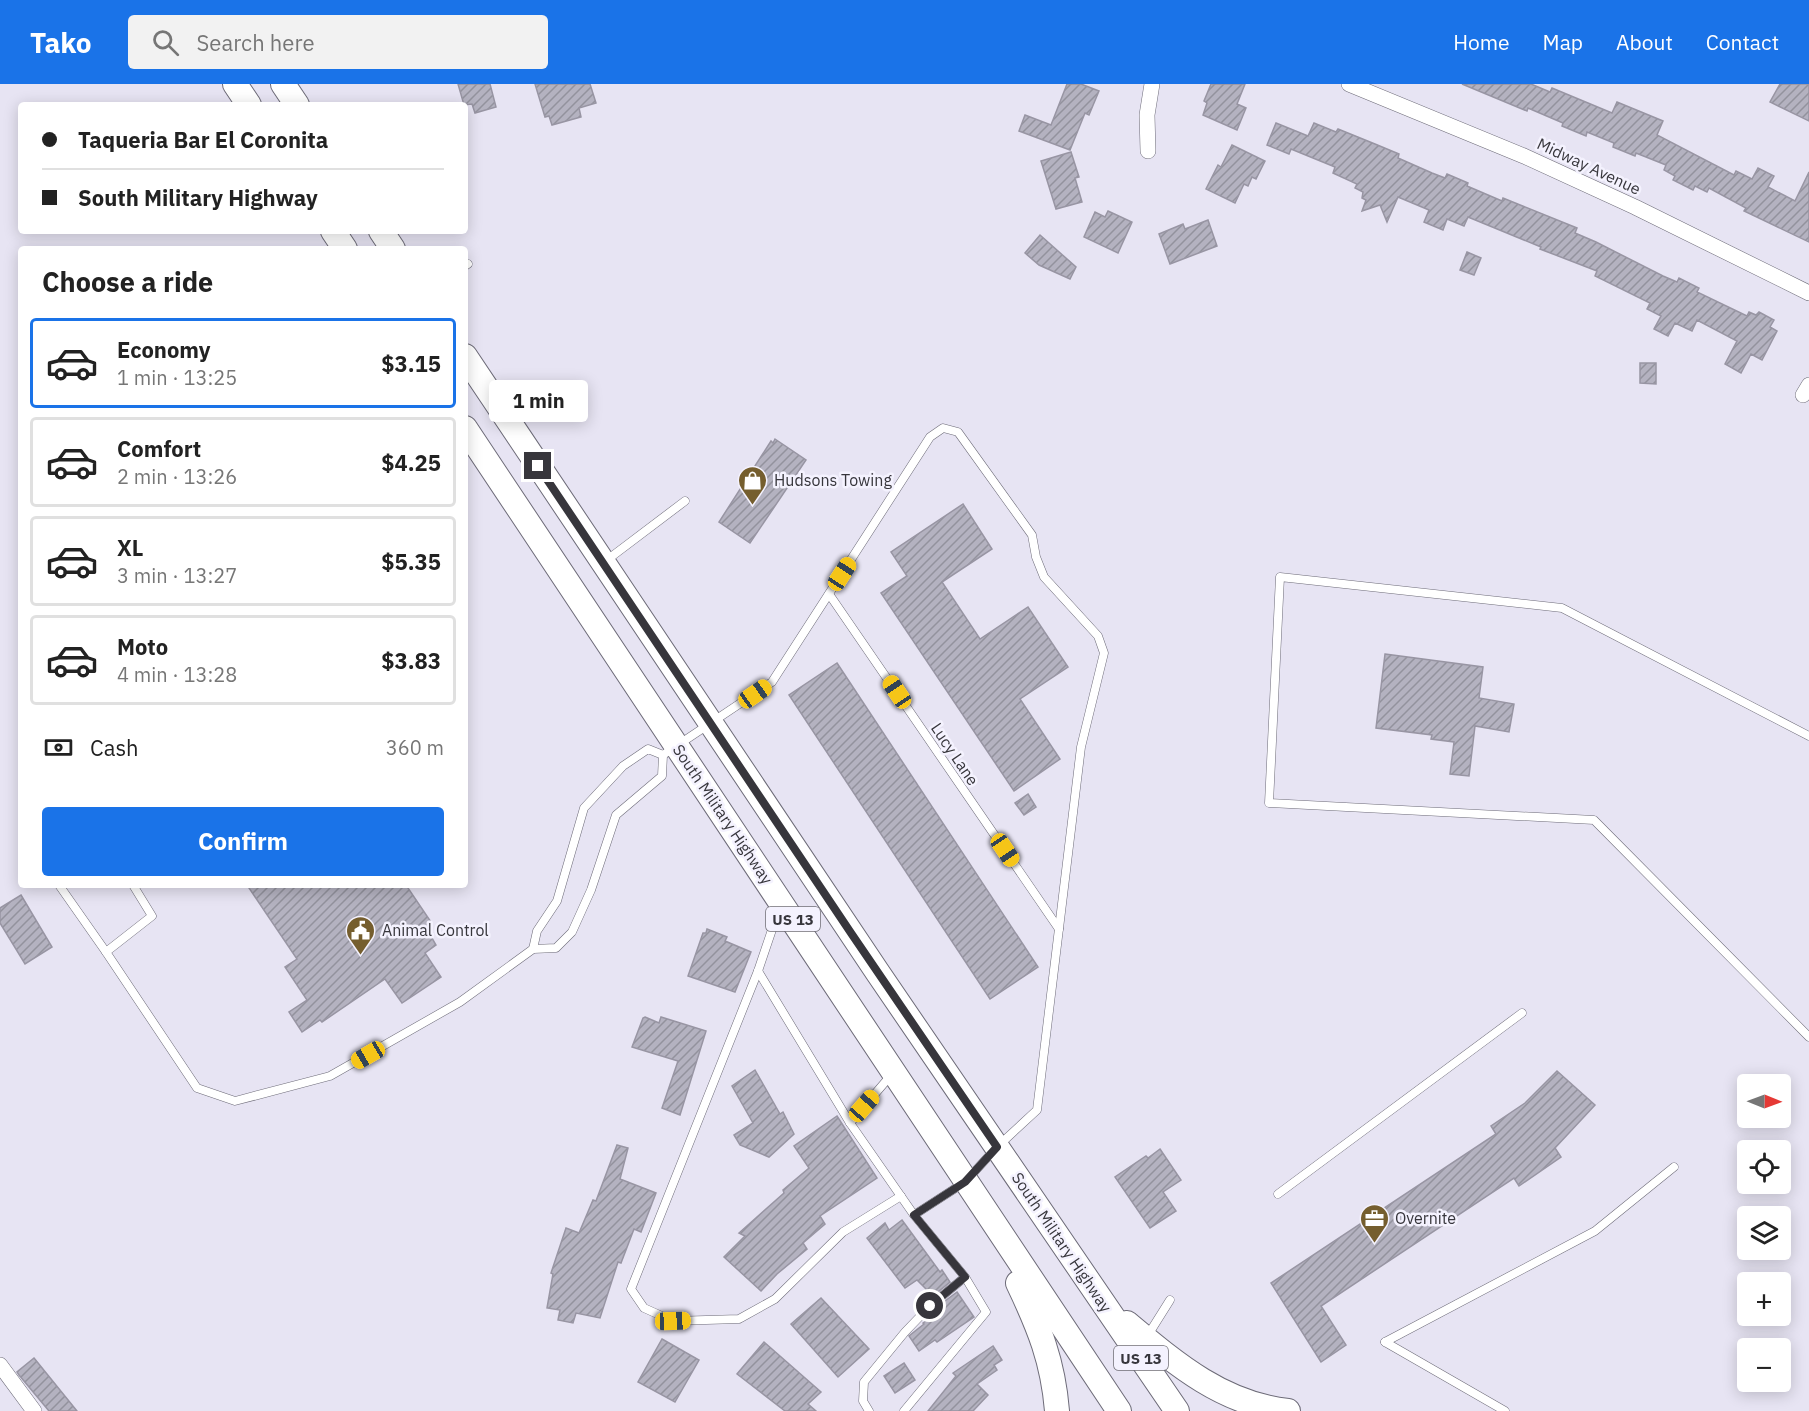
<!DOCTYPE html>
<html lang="en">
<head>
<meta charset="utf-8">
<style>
	:root { --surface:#fff; --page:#f2f2f2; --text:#222; --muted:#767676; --line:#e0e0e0; --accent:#1a73e8 }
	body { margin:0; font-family:"IBM Plex Sans",sans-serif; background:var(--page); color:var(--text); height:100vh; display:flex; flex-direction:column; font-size:22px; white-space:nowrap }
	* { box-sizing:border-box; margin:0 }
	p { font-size:20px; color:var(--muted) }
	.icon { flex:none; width:33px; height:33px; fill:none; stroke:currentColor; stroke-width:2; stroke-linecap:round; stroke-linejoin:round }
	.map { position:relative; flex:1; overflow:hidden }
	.panel { position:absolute; left:18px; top:162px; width:450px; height:642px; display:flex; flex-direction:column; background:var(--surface); border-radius:6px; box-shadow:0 3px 15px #0003 }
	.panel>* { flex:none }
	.banner { position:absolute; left:18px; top:18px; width:450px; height:132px; border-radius:6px; box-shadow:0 3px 15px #0003; display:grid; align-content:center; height:132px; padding:0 24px; background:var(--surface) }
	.needle { width:39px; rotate:91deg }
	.tools { position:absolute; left:1737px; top:990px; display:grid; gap:12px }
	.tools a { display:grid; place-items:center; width:54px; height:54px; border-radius:6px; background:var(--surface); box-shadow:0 3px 15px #0003; font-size:30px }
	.end { position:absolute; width:27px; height:27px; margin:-14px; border:8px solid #37363c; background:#fff; box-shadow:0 0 0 3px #fff }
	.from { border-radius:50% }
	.bubble { position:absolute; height:42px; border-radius:6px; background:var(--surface); box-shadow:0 3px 15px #0003; font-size:20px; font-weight:800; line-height:42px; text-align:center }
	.car { position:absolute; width:18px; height:36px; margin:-18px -9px; border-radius:8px; box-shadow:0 0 4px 2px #0007; background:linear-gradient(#f5c518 24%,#345 0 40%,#f5c518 0 76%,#345 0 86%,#f5c518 0) }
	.banner b { display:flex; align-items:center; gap:21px; height:57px; font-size:22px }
	.banner b+b { border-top:2px solid var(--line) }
	.banner i { width:15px; height:15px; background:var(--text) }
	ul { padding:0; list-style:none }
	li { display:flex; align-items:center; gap:18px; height:90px; margin:0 12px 9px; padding:0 12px; border:3px solid var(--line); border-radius:6px }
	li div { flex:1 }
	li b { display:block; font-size:22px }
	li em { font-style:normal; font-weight:800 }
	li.on { border-color:var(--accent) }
	li>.icon { width:54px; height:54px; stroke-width:1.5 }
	h2 { padding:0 24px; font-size:27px; line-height:72px }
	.pay { display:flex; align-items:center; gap:15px; height:66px; padding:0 24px; font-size:22px }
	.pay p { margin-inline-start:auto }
	.cta { display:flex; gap:12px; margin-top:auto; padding:12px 24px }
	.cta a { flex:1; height:69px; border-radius:6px; background:var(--accent); color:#fff; font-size:24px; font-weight:800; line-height:69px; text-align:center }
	header { display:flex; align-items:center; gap:36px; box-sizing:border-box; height:84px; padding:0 30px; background:var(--accent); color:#fff }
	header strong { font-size:28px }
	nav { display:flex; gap:33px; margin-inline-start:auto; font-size:21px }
	.search { width:420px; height:54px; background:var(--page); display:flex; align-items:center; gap:15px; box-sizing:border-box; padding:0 21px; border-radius:6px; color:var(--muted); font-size:22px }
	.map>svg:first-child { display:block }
</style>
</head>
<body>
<header>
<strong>Tako</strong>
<div class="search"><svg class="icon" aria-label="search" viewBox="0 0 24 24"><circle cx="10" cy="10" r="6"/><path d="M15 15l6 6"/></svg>Search here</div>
<nav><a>Home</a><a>Map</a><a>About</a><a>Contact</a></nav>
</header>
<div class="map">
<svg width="1809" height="1327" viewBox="0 0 1809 1327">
	<defs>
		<pattern id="building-hatch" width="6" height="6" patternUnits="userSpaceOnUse" patternTransform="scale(1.5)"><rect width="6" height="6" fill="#b4b2c0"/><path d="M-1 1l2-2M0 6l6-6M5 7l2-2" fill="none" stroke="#93929d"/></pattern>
	</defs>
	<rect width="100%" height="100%" fill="#e7e4f3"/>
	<!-- building -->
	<g fill="url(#building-hatch)" stroke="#9895a3" stroke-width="1.5">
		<path d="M 458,0 L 490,0 L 496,23 L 475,29 L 472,20 L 464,21 Z"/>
		<path d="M 535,0 L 590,0 L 596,19 L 579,24 L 581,33 L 552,41 L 549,32 L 545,33 Z"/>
		<path d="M 1067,0 L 1081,0 L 1099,7 L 1089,31 L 1085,29 L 1070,66 L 1019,47 L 1025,31 L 1051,41 Z"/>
		<path d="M 1211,0 L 1245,0 L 1237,20 L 1246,24 L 1237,46 L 1203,31 L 1207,19 L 1204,17 Z"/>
		<path d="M 1462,0 L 1531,0 L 1550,8 L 1552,4 L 1612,29 L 1617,18 L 1663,37 L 1657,51 L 1734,91 L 1736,87 L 1752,95 L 1758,84 L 1774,92 L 1768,103 L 1795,117 L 1809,88 L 1809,158 L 1744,127 L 1746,124 L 1709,104 L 1707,108 L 1695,102 L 1693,106 L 1673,96 L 1675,92 L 1664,86 L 1666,81 L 1636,69 L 1635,72 L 1613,63 L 1614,59 L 1587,48 L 1586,52 L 1562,42 L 1563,39 L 1528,24 L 1527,27 Z"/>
		<path d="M 1780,0 L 1809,0 L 1809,37 L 1770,18 Z"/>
		<path d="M 1276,39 L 1308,52 L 1314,39 L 1336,48 L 1338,45 L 1375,60 L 1399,70 L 1398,74 L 1432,89 L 1445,94 L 1447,90 L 1468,99 L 1467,102 L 1502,117 L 1503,114 L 1577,144 L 1575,149 L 1596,158 L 1663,192 L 1677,198 L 1679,194 L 1699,204 L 1697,208 L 1747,232 L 1749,228 L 1756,231 L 1759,228 L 1774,236 L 1770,243 L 1777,247 L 1762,276 L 1751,270 L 1741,289 L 1725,280 L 1737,257 L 1697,236 L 1692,247 L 1675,239 L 1668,252 L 1654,245 L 1661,232 L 1647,225 L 1650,219 L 1595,192 L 1597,187 L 1540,165 L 1541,163 L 1468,133 L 1464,142 L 1447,135 L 1443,146 L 1424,138 L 1429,126 L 1398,113 L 1387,138 L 1380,121 L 1362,127 L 1366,116 L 1362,114 L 1363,108 L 1355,104 L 1357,100 L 1333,89 L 1335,83 L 1291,65 L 1289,70 L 1267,61 Z"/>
		<path d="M 1232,61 L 1265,77 L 1256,95 L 1252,93 L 1248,102 L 1244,100 L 1235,119 L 1206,105 L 1218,81 L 1221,83 Z"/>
		<path d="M 1071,68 L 1079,93 L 1075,94 L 1082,118 L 1056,125 L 1041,77 Z"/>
		<path d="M 1108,127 L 1132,138 L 1118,169 L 1084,153 L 1095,128 L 1105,133 Z"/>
		<path d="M 1208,136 L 1217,162 L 1170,180 L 1159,150 L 1183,140 L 1185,145 Z"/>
		<path d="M 1040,151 L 1076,183 L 1070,195 L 1039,181 L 1025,169 Z"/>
		<path d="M 1467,168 L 1481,174 L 1474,191 L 1460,186 Z"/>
		<path d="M 1640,279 L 1656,279 L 1656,300 L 1640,299 Z"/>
		<path d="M 775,355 L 806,376 L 750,459 L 719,438 L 771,357 L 773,359 Z"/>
		<path d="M 963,420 L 992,465 L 942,498 L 980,555 L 1028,523 L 1068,583 L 1020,615 L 1060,675 L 1014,707 L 881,509 L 907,492 L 891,468 Z"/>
		<path d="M 1385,570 L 1483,583 L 1479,614 L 1514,620 L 1509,648 L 1475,642 L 1469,692 L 1450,690 L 1454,658 L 1431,655 L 1432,651 L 1376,644 Z"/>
		<path d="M 837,579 L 1038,883 L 990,915 L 789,611 Z"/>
		<path d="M 1028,710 L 1036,723 L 1024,731 L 1015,719 Z"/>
		<path d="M 247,801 L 406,801 L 431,838 L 425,842 L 436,861 L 425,869 L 441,893 L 402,919 L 385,895 L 322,938 L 320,936 L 302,948 L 289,928 L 307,916 L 285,883 L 297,875 Z"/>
		<path d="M 21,811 L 52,863 L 25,880 L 0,839 L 0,824 Z"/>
		<path d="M 707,845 L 727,853 L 725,857 L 751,868 L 735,908 L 688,892 L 703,849 L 706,849 Z"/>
		<path d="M 645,933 L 659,939 L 661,933 L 706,947 L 680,1031 L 662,1024 L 678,977 L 632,963 L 643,934 Z"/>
		<path d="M 755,986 L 780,1030 L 783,1028 L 794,1050 L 769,1073 L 740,1061 L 734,1051 L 753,1039 L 732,1002 Z"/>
		<path d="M 1557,987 L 1595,1021 L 1555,1064 L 1561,1073 L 1519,1102 L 1514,1094 L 1321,1222 L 1346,1261 L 1321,1278 L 1271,1199 L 1496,1050 L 1491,1042 L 1525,1019 Z"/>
		<path d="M 837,1032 L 877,1094 L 820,1132 L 825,1140 L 803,1159 L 807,1165 L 777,1190 L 761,1207 L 724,1173 L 745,1152 L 739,1149 L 784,1109 L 783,1106 L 809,1084 L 794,1062 Z"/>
		<path d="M 617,1061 L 628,1064 L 620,1095 L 656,1109 L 641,1148 L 634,1145 L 621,1179 L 618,1178 L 600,1234 L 576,1229 L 573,1239 L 558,1236 L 560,1226 L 547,1224 L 553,1190 L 551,1189 L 566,1144 L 579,1149 L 593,1116 L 596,1117 Z"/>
		<path d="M 1160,1065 L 1181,1096 L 1163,1108 L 1176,1127 L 1150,1144 L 1115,1093 L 1146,1072 L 1148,1074 Z"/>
		<path d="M 902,1136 L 940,1188 L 942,1186 L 950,1198 L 933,1212 L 917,1196 L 905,1204 L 867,1154 L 885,1139 L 889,1146 Z"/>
		<path d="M 957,1208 L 974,1233 L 937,1258 L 935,1256 L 919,1267 L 909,1252 L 924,1240 L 923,1239 L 945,1224 L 941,1220 Z"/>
		<path d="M 821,1214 L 869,1265 L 838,1293 L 791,1240 Z"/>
		<path d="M 662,1255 L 699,1276 L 675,1318 L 638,1298 Z"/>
		<path d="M 764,1258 L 821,1308 L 808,1320 L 816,1327 L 785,1327 L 737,1290 Z"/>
		<path d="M 993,1262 L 1002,1276 L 994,1281 L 997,1286 L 977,1300 L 988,1311 L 973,1327 L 928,1327 L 956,1292 L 953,1289 Z"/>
		<path d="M 34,1274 L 77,1327 L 49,1327 L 19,1291 L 17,1288 Z"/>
		<path d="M 904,1279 L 915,1296 L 895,1309 L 884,1292 Z"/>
	</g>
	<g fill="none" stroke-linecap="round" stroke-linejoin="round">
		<defs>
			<g id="service">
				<path d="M 465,182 L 468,180"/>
				<path d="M 607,476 L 685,417"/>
				<path d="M 829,510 L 1059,845"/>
				<path d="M 1809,652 L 1562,524 L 1280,493 L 1269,719 L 1594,736 L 1809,953"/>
				<path d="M 663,671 L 772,598 L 930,353 L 943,344 L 958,348 L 1032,451 L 1036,473 L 1044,493 L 1098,552 L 1104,569 L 1081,663 L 1037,1026 L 997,1063 L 965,1098 L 914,1131"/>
				<path d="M 59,801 L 106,868"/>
				<path d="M 133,801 L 152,832 L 106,868 L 197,1004 L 235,1017 L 330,992 L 460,918 L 533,865 L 556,864 L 572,848 L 591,806 L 616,731 L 662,692 L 663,671"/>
				<path d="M 779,825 L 758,887 L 631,1205 L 644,1224 L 673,1237 L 739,1235 L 775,1215 L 843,1148 L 901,1112"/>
				<path d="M 533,865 L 537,847 L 557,817 L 584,724 L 623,682 L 648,665 L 663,671"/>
				<path d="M 758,887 L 850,1039 L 914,1131 L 965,1193 L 986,1228 L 904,1327"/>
				<path d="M 850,1039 L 892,990"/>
				<path d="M 1278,1110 L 1522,929"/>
				<path d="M 1148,1251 L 1170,1216"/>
				<path d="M 1385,1258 L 1595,1147 L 1674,1083"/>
				<path d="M 1385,1258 L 1505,1327"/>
				<path d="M 869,1327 L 863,1317 L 864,1298 L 905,1248 L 930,1222 L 965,1193"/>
			</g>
			<g id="minor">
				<path d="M 1349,0 L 1524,72 L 1635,123 L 1809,209"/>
				<path d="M 1148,67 L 1147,31 L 1152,0"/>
				<path d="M 1803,311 L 1809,301"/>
				<path d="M 0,1281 L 34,1327"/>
			</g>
			<g id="primary">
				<path d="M 235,0 L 249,21"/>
				<path d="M 283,0 L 297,21"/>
				<path d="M 333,147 L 345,165"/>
				<path d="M 381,147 L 393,165"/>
				<path d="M 465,272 L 878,889 L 1177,1327"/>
				<path d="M 465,344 L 1119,1327"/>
				<path d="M 1018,1199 C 1039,1243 1053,1277 1057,1327"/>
				<path d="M 1127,1239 C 1176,1280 1223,1320 1288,1327"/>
			</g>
		</defs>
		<!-- service casing -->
		<use href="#service" stroke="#6d6b78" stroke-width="9"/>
		<!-- minor casing -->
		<use href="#minor" stroke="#6d6b78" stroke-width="16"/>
		<!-- primary casing -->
		<use href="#primary" stroke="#6d6b78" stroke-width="26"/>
		<!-- service -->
		<use href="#service" stroke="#fff" stroke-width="8"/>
		<!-- minor -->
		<use href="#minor" stroke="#fff" stroke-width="15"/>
		<!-- primary -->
		<use href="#primary" stroke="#fff" stroke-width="24"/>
	</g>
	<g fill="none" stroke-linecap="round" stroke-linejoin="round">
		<!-- route -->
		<path stroke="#37363c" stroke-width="8" d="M 538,382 L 851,849 L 997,1063 L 965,1098 L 914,1131 L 965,1193 L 930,1222"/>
	</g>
	<!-- icons -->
	<defs>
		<symbol id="shop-pin" viewBox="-11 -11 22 30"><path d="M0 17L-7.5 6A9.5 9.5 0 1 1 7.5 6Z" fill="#755e2e" stroke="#f4f2fe"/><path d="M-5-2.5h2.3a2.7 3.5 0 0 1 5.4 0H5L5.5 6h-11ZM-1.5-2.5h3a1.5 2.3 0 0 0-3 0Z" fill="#fff"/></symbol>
		<symbol id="civic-pin" viewBox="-11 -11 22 30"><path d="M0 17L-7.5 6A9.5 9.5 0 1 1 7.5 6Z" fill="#755e2e" stroke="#f4f2fe"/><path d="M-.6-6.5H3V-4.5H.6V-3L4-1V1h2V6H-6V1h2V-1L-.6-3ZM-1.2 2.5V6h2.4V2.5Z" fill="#fff"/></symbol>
		<symbol id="office-pin" viewBox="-11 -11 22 30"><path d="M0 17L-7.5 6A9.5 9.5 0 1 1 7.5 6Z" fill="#755e2e" stroke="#f4f2fe"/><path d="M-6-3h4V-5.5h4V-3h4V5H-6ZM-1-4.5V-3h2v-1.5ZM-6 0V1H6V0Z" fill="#fff"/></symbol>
	</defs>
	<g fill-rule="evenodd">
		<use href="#shop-pin" x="736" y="380" width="33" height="45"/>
		<use href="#civic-pin" x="344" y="830" width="33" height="45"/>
		<use href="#office-pin" x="1358" y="1118" width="33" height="45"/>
	</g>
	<g text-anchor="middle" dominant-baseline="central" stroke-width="5" stroke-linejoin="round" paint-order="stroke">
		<!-- shield labels -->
		<g fill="#f4f2fe" stroke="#706e76" stroke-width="1.5">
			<rect x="766" y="823" width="54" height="24" rx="4.5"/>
			<rect x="1114" y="1262" width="54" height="24" rx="4.5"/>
		</g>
		<g font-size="15" font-weight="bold" fill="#37363c">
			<text x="793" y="835">US 13</text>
			<text x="1141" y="1274">US 13</text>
		</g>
		<!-- street labels -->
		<g font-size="16" fill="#37363c" stroke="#f4f2fe">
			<text transform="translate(1589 82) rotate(25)">Midway Avenue</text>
			<text transform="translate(955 670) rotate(56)">Lucy Lane</text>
			<text transform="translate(723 730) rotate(56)">South Military Highway</text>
			<text transform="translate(1062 1158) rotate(56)">South Military Highway</text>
		</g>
		<!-- poi labels -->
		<g font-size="16" fill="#37363c" stroke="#f4f2fe" text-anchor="start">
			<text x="774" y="396">Hudsons Towing</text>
			<text x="382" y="846">Animal Control</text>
			<text x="1395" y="1134">Overnite</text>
		</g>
	</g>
</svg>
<div class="tools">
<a><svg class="needle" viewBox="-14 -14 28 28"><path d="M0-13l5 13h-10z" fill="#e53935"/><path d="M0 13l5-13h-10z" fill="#767676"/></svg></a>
<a><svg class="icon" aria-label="locate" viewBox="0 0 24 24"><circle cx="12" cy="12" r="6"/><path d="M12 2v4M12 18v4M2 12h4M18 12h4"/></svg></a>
<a><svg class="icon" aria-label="layers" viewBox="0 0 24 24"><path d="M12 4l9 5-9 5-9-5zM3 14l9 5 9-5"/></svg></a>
<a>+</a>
<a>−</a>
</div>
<i class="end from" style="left:930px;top:1222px"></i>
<i class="end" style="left:538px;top:382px"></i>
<div class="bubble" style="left:489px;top:296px;width:99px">1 min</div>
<i class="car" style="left:842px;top:490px;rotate:33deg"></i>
<i class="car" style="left:897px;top:608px;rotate:326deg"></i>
<i class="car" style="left:755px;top:610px;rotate:55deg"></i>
<i class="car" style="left:1005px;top:766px;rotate:146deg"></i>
<i class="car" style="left:368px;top:971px;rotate:240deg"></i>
<i class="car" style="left:864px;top:1022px;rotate:41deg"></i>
<i class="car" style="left:673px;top:1237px;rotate:88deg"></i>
<div class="banner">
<b><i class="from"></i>Taqueria Bar El Coronita</b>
<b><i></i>South Military Highway</b>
</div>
<section class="panel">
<h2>Choose a ride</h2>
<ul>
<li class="on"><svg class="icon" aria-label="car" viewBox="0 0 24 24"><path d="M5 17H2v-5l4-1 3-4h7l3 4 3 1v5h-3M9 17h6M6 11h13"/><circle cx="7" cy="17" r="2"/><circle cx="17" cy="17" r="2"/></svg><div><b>Economy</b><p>1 min · 13:25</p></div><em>$3.15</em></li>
<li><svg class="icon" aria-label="car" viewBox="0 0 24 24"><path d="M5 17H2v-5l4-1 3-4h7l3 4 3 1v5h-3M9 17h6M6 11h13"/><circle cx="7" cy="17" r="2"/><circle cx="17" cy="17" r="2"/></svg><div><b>Comfort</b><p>2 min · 13:26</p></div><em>$4.25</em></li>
<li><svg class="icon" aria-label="car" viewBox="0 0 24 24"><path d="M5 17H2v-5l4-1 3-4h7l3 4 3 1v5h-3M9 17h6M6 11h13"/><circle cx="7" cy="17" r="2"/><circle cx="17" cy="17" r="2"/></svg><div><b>XL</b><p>3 min · 13:27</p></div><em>$5.35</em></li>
<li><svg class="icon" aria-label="car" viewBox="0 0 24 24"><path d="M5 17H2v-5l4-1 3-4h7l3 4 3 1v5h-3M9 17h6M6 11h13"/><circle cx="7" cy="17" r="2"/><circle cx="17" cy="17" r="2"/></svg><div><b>Moto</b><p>4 min · 13:28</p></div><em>$3.83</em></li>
</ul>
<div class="pay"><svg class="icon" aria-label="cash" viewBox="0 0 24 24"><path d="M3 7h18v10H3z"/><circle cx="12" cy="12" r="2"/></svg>Cash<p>360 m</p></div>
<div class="cta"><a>Confirm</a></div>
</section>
</div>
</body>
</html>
